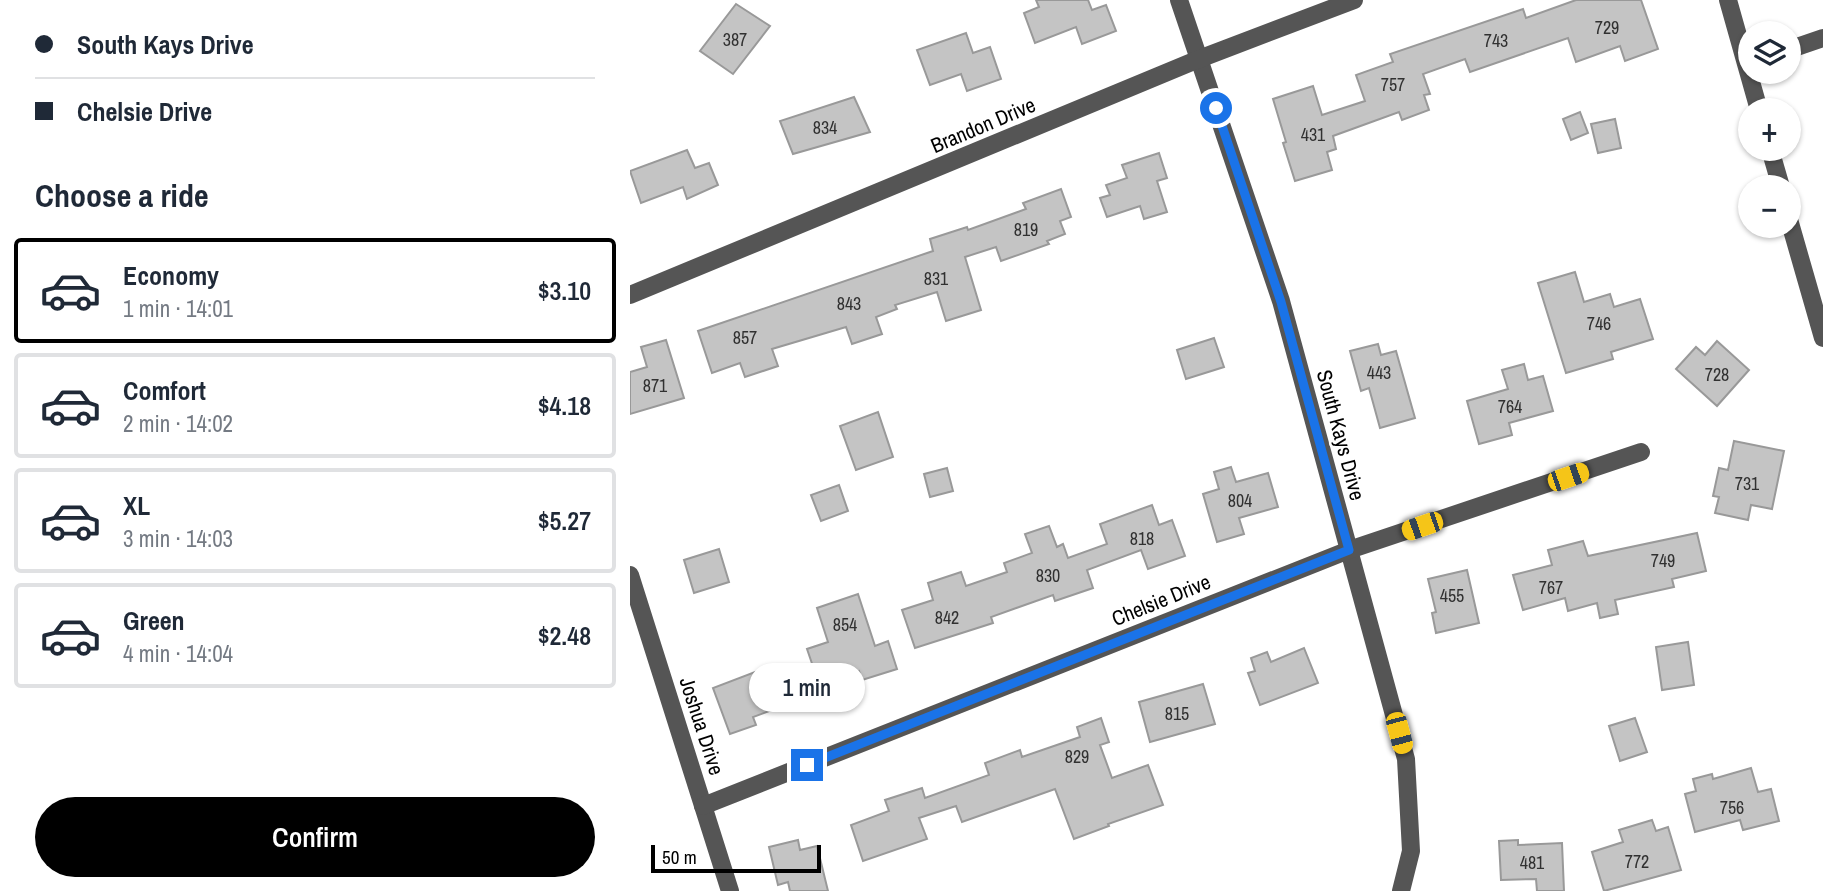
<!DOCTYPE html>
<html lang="en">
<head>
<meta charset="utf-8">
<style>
	:root { --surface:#fff; --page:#f2f2f3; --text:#1f2937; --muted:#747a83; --line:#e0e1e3; --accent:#000 }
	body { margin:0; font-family:"Archivo Narrow",sans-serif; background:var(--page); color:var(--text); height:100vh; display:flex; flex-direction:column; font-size:26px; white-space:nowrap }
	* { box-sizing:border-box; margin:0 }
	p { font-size:23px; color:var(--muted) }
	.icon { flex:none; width:38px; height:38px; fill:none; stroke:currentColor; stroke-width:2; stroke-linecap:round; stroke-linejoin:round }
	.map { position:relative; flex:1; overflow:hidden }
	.drawer { display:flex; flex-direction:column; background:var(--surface); width:630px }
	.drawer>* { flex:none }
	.banner { display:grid; align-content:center; height:154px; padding:0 35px; background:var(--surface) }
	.fabs { position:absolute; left:1108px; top:21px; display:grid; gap:14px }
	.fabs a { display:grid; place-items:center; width:63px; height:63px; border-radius:50%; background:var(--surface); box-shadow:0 2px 5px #0004; font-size:35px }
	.scale { position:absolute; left:21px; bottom:18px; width:170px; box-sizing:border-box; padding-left:7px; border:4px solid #000; border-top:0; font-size:19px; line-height:24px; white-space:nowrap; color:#000; -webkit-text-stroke:5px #fff; paint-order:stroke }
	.end { position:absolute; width:32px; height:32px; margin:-16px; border:9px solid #1a73e8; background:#fff; box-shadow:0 0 0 4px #fff }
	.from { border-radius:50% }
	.bubble { position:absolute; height:49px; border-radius:24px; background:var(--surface); box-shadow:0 2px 5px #0004; font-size:23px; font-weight:600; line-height:49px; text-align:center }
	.car { position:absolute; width:21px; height:42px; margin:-21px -10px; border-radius:9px; box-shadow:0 0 5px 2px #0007; background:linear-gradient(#f5c518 24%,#345 0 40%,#f5c518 0 76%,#345 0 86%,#f5c518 0) }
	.banner b { display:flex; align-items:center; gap:24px; height:66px; font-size:26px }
	.banner b+b { border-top:2px solid var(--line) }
	.banner i { width:18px; height:18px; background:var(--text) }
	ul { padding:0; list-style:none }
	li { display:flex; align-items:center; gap:21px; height:105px; margin:0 14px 10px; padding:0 21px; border:4px solid var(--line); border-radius:7px }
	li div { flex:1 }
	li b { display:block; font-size:26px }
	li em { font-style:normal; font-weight:600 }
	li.active { border-color:var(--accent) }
	li>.icon { width:63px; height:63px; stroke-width:1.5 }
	h2 { padding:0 35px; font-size:32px; line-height:84px }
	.action { display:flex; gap:14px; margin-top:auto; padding:14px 35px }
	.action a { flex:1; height:80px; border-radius:42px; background:var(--accent); color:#fff; font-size:28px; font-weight:600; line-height:80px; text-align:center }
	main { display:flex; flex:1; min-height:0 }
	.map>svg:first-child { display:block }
</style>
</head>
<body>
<main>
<section class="drawer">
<div class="banner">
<b><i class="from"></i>South Kays Drive</b>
<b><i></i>Chelsie Drive</b>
</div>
<h2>Choose a ride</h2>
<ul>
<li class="active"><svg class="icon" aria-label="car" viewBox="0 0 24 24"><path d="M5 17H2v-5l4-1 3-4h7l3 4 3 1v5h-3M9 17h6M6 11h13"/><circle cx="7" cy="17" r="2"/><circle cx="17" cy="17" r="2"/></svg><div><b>Economy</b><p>1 min · 14:01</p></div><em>$3.10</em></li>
<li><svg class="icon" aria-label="car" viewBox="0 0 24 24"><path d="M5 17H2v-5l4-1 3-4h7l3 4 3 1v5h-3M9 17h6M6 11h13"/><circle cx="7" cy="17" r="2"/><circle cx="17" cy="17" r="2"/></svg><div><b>Comfort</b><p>2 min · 14:02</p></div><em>$4.18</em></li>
<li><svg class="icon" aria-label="car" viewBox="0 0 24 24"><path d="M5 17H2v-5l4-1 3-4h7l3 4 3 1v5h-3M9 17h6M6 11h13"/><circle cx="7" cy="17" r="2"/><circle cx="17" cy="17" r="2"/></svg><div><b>XL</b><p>3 min · 14:03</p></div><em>$5.27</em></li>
<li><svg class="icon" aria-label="car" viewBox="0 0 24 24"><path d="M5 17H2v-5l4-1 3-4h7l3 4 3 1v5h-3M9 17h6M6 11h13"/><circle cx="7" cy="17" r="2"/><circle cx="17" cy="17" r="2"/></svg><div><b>Green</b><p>4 min · 14:04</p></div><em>$2.48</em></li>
</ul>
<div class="action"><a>Confirm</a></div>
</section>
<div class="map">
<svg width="1193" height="891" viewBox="0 0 1193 891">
	<rect width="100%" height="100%" fill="#fff"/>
	<!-- building -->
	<g fill="#c4c4c4" stroke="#999" stroke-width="2">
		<path d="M 406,0 L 458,0 L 462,10 L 476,5 L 486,31 L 452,44 L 446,27 L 405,43 L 394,13 L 409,7 Z"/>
		<path d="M 946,0 L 1011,0 L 1028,49 L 995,61 L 990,46 L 946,62 L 938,38 L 840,72 L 835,59 L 793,74 L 800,94 L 794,95 L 799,110 L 772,120 L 769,112 L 703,136 L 706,149 L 697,152 L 702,170 L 665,181 L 653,143 L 656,142 L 643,99 L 683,86 L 692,115 L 735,101 L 726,75 L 763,62 L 760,54 L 893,9 L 896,18 Z"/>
		<path d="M 106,4 L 140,26 L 103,74 L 70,51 Z"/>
		<path d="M 336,33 L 343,53 L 360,47 L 371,79 L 337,91 L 331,74 L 300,85 L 287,50 Z"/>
		<path d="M 224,97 L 240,132 L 163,154 L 150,121 Z"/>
		<path d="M 950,112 L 958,133 L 941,140 L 933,119 Z"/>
		<path d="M 985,119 L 991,148 L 968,153 L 961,124 Z"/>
		<path d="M 57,150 L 65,168 L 79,163 L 88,185 L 57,199 L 53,187 L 11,203 L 0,171 Z"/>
		<path d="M 529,153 L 537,178 L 527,181 L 537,212 L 514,219 L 510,206 L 477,217 L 470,198 L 480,195 L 476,185 L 497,178 L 492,165 Z"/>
		<path d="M 431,189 L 441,217 L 430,221 L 435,234 L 417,241 L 419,244 L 371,261 L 366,247 L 335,257 L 351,310 L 316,321 L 307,292 L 265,305 L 267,309 L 246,317 L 252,334 L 222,344 L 216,327 L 142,349 L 148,366 L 115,377 L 110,363 L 82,373 L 68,331 L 303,251 L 300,239 L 337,227 L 338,230 L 396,209 L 393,203 Z"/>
		<path d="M 945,272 L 954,302 L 980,294 L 984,307 L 1010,299 L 1023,339 L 981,352 L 983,359 L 936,373 L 908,283 Z"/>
		<path d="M 584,338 L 594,367 L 556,379 L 547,350 Z"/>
		<path d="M 36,340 L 54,398 L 0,414 L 0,372 L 17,367 L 11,347 Z"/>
		<path d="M 1087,341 L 1119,370 L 1087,406 L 1046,369 L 1066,347 L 1075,355 Z"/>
		<path d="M 748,344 L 751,355 L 766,351 L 785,418 L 750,428 L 739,388 L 731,391 L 720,351 Z"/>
		<path d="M 894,364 L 898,380 L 913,376 L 923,411 L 879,423 L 882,435 L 849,444 L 837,401 L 878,389 L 872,370 Z"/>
		<path d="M 248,412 L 263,457 L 226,470 L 210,426 Z"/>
		<path d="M 1104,441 L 1154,451 L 1142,509 L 1121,505 L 1118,520 L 1085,513 L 1089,497 L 1083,496 L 1089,468 L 1098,470 Z"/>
		<path d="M 601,467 L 606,482 L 638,473 L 648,507 L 609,518 L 614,534 L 587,542 L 573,494 L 589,489 L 584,472 Z"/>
		<path d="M 317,468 L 323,491 L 300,497 L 294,474 Z"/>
		<path d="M 209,485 L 218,511 L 191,521 L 181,495 Z"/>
		<path d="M 522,505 L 529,525 L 542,520 L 555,556 L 518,569 L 511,550 L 457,570 L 463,588 L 425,601 L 423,595 L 361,617 L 363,623 L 285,648 L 272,610 L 303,600 L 298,583 L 331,572 L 336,586 L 377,572 L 374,563 L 402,553 L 395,534 L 419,526 L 427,547 L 433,544 L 438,558 L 477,544 L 470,524 Z"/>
		<path d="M 1067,533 L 1076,571 L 1042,579 L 1044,587 L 985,600 L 988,614 L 970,618 L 967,603 L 938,611 L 935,598 L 893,610 L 883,575 L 922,565 L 918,550 L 953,541 L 958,556 Z"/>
		<path d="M 89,549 L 99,582 L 64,593 L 54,560 Z"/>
		<path d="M 837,570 L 849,623 L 806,633 L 802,613 L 806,612 L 798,579 Z"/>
		<path d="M 228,594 L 245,646 L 258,641 L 267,669 L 232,680 L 229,671 L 189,684 L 177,649 L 198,642 L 187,608 Z"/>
		<path d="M 1058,642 L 1064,685 L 1032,690 L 1026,647 Z"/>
		<path d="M 674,648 L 688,683 L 630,705 L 618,673 L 625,671 L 621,658 L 637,652 L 641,662 Z"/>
		<path d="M 125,672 L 127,677 L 140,672 L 153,706 L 123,717 L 126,725 L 100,734 L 83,688 Z"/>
		<path d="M 573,684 L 585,724 L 520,742 L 509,702 Z"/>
		<path d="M 471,718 L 479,742 L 470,745 L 482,778 L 518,765 L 533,805 L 478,824 L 479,826 L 444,839 L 425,789 L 332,822 L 326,806 L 289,818 L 297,839 L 233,861 L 221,825 L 259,811 L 255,800 L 292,788 L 295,798 L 359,775 L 355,763 L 390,750 L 392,757 L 450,737 L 447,727 Z"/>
		<path d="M 1005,718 L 1017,752 L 990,761 L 979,726 Z"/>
		<path d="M 1121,768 L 1128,792 L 1141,789 L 1149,821 L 1113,830 L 1110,820 L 1065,832 L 1055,794 L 1066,791 L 1063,779 L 1082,774 L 1083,779 Z"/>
		<path d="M 1022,820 L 1026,831 L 1038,827 L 1051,870 L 974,891 L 962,852 L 993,842 L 989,830 Z"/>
		<path d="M 168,840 L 170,850 L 187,846 L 198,891 L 160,891 L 158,882 L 148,885 L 139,847 Z"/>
		<path d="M 888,840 L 888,845 L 932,843 L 934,891 L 907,891 L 906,879 L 871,880 L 869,841 Z"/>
	</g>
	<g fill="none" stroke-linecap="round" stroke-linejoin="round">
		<!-- minor -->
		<g stroke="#555" stroke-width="18">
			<path d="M 549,0 L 651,301 L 776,759 L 781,851 L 771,891"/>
			<path d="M 1098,0 L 1129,110"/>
			<path d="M 1158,50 L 1193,38"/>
			<path d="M 1140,149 L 1151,187"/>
			<path d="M 1158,216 L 1193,338"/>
			<path d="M 0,295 L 569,59 L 724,0"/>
			<path d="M 0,575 L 100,891"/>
			<path d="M 73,806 L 719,550 L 1011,452"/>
		</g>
	</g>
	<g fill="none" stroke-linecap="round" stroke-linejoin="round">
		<!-- route -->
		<path stroke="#1a73e8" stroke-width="9" d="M 177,765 L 719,550 L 651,302 L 586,108"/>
	</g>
	<g text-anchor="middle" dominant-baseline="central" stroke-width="5" stroke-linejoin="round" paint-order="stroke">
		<!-- number labels -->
		<g font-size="18" fill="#313131">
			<text x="977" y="27">729</text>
			<text x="105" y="39">387</text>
			<text x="866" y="40">743</text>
			<text x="763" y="84">757</text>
			<text x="195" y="127">834</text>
			<text x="683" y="134">431</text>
			<text x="396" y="229">819</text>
			<text x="306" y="278">831</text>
			<text x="219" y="303">843</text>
			<text x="969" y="323">746</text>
			<text x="115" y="337">857</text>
			<text x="749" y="372">443</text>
			<text x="1087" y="374">728</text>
			<text x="25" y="385">871</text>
			<text x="880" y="406">764</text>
			<text x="1117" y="483">731</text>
			<text x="610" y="500">804</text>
			<text x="512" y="538">818</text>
			<text x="1033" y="560">749</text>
			<text x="418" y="575">830</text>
			<text x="921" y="587">767</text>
			<text x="822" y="595">455</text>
			<text x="317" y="617">842</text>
			<text x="215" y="624">854</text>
			<text x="547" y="713">815</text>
			<text x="447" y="756">829</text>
			<text x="1102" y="807">756</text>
			<text x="1007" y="861">772</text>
			<text x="902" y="862">481</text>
		</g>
		<!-- street labels -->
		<g font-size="21" fill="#000" stroke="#fff">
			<text transform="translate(353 125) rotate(-23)">Brandon Drive</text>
			<text transform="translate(711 435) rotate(75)">South Kays Drive</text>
			<text transform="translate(531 600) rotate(-22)">Chelsie Drive</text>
			<text transform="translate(72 726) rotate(72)">Joshua Drive</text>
		</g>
	</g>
</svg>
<div class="fabs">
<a><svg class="icon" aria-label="layers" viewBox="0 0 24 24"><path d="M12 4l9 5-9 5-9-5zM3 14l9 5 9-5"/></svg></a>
<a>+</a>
<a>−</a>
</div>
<div class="scale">50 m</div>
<i class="end from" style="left:586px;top:108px"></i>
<i class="end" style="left:177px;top:765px"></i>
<div class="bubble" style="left:119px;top:663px;width:116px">1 min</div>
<i class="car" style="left:938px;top:477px;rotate:71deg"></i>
<i class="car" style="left:792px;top:526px;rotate:251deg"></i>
<i class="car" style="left:769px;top:733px;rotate:165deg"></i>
</div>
</main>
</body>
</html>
